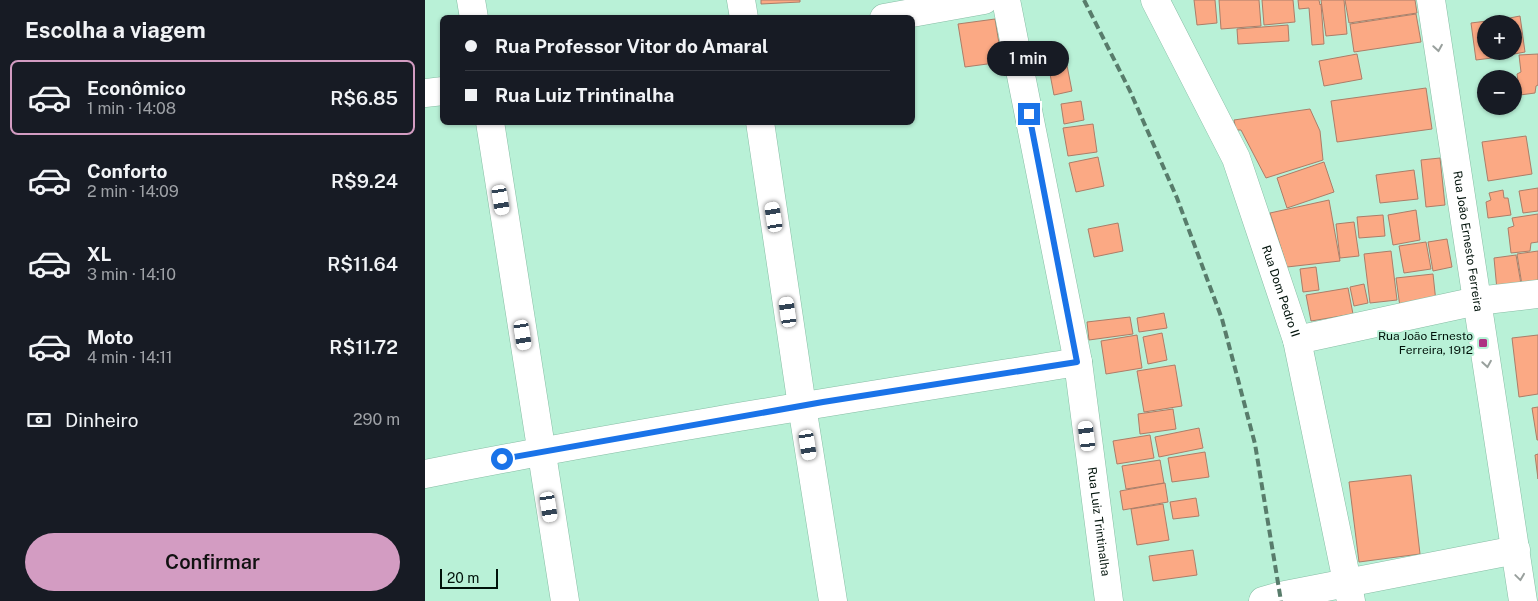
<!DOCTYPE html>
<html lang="pt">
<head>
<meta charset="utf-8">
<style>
	:root { --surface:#171b24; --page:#242831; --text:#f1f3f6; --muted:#9ea1a6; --line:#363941; --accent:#d39cc2 }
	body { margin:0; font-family:"Public Sans",sans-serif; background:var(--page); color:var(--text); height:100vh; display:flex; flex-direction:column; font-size:19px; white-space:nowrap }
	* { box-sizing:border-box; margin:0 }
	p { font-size:16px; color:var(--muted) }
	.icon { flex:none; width:28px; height:28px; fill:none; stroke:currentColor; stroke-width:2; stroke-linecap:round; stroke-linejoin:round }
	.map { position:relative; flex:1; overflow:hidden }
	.side { display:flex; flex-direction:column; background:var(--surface); width:425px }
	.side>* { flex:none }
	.top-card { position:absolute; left:15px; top:15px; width:475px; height:110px; border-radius:8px; box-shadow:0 1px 4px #0004; display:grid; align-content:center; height:110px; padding:0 25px; background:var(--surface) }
	.controls { position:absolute; left:1052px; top:15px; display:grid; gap:10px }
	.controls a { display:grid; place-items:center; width:45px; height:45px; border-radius:50%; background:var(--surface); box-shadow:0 1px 4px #0004; font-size:25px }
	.scale { position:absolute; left:15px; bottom:12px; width:58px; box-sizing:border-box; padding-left:5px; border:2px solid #00120a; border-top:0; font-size:14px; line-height:18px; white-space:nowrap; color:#00120a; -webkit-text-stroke:4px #b9f1d7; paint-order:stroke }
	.end { position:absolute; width:22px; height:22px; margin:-11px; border:6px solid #1a73e8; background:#fff; box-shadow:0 0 0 2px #fff }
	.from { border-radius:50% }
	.bubble { position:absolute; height:35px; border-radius:18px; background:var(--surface); box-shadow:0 1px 4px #0004; font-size:16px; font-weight:600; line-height:35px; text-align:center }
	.car { position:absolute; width:15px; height:30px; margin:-15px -8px; border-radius:6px; box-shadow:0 0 4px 1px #0007; background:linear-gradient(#fff 24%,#345 0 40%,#fff 0 76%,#345 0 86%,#fff 0) }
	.top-card b { display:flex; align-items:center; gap:18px; height:48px; font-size:19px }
	.top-card b+b { border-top:1px solid var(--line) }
	.top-card i { width:12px; height:12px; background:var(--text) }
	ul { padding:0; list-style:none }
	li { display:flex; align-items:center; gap:15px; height:75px; margin:0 10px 8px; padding:0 15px; border:2px solid transparent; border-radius:8px }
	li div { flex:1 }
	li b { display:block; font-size:19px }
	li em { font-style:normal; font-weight:600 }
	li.selected { border-color:var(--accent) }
	li>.icon { width:45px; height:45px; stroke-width:1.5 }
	h2 { padding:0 25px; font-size:22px; line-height:60px }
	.pay { display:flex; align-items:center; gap:12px; height:55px; padding:0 25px; font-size:19px }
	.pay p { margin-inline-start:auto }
	.cta { display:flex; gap:10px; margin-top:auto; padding:10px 25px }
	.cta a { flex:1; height:58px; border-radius:30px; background:var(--accent); color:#111; font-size:20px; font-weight:600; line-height:58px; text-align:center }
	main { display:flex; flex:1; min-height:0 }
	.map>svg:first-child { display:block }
</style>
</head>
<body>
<main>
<section class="side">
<h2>Escolha a viagem</h2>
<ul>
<li class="selected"><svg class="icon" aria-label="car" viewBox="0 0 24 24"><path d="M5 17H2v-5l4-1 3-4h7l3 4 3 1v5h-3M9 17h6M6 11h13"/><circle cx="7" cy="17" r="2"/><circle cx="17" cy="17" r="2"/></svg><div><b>Econômico</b><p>1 min · 14:08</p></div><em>R$6.85</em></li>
<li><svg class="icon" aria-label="car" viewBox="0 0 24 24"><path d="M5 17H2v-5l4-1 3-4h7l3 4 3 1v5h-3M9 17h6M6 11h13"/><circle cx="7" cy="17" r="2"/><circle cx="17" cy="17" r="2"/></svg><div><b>Conforto</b><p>2 min · 14:09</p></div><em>R$9.24</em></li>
<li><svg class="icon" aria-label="car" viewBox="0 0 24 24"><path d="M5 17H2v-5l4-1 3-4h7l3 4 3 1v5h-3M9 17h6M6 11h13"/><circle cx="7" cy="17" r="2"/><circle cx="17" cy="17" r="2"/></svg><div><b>XL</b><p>3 min · 14:10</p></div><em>R$11.64</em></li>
<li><svg class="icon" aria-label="car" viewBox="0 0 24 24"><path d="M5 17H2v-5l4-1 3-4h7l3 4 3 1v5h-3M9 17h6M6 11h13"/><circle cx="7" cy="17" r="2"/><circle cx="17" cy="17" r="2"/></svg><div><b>Moto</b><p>4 min · 14:11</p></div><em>R$11.72</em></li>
</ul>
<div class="pay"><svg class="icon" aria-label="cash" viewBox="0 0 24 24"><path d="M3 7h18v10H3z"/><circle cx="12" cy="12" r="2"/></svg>Dinheiro<p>290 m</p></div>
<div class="cta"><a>Confirmar</a></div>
</section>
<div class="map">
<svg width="1113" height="601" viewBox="0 0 1113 601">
	<rect width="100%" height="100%" fill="#b9f1d7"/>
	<!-- building -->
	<g fill="#fba984" stroke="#ac7d68">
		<path d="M 336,0 L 375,0 L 375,2 L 336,4 Z"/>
		<path d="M 769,0 L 790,0 L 792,23 L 772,25 Z"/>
		<path d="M 794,0 L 834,0 L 836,26 L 796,29 Z"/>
		<path d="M 837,0 L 868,0 L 870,22 L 839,25 Z"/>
		<path d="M 873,0 L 894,0 L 895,5 L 896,4 L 899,44 L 887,45 L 884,8 L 874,9 Z"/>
		<path d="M 896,0 L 919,0 L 922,34 L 901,36 Z"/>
		<path d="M 920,0 L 990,0 L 992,13 L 924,23 Z"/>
		<path d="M 991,14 L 996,42 L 929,52 L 925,24 Z"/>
		<path d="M 1095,16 L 1100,52 L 1084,55 L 1084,51 L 1089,51 L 1089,24 L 1079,24 L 1079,19 Z"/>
		<path d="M 570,19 L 577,62 L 540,67 L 533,24 Z"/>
		<path d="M 1078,19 L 1078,24 L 1061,24 L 1061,51 L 1082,51 L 1083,56 L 1051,60 L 1046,23 Z"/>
		<path d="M 863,25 L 864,41 L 813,44 L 812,29 Z"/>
		<path d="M 639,50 L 647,91 L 629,95 L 621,53 Z"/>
		<path d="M 932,54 L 937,79 L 899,86 L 894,61 Z"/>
		<path d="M 1113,54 L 1113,85 L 1111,86 L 1110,93 L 1095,95 L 1092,74 L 1096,72 L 1094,55 Z"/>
		<path d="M 1001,88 L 1007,129 L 912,142 L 906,101 Z"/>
		<path d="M 656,101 L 659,120 L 639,124 L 636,104 Z"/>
		<path d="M 885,109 L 895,131 L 898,160 L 841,178 L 816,130 L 811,130 L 809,120 Z"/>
		<path d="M 668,124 L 672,152 L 643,156 L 638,128 Z"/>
		<path d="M 1101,136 L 1107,174 L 1063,181 L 1057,142 Z"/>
		<path d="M 673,157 L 679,186 L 651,192 L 644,163 Z"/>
		<path d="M 1015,158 L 1020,205 L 1001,207 L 996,160 Z"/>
		<path d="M 899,162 L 909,192 L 862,208 L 852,178 Z"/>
		<path d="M 989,170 L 993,199 L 955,203 L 951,175 Z"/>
		<path d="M 1113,188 L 1113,211 L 1098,213 L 1094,191 Z"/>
		<path d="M 1078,190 L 1079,198 L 1083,198 L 1086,215 L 1063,218 L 1061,202 L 1066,200 L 1064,193 Z"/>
		<path d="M 904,200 L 915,261 L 862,267 L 845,213 Z"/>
		<path d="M 991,210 L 995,240 L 968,245 L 963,215 Z"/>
		<path d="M 1113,214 L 1113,242 L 1106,243 L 1105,251 L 1086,253 L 1083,228 L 1089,226 L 1087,218 Z"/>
		<path d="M 958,215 L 960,236 L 934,238 L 932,217 Z"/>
		<path d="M 929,222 L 934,256 L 915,258 L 911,224 Z"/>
		<path d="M 693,223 L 698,251 L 669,257 L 663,229 Z"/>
		<path d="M 1022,239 L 1027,267 L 1008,271 L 1003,242 Z"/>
		<path d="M 1001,242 L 1006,269 L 979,273 L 974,246 Z"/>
		<path d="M 966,251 L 972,300 L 945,303 L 939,254 Z"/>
		<path d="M 1113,251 L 1113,282 L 1097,285 L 1092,254 Z"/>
		<path d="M 1091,255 L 1097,290 L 1072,290 L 1069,258 Z"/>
		<path d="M 891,267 L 894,290 L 878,292 L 875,269 Z"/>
		<path d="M 1008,274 L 1011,302 L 975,307 L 971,278 Z"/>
		<path d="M 939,284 L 943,303 L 929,306 L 925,287 Z"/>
		<path d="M 923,288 L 928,314 L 886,321 L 881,295 Z"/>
		<path d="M 739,313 L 742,328 L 714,332 L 712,318 Z"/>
		<path d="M 705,317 L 708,334 L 664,340 L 662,322 Z"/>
		<path d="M 737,333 L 742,360 L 723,364 L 718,337 Z"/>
		<path d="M 712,335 L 717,368 L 681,374 L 676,341 Z"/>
		<path d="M 1113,335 L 1113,394 L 1094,397 L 1087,338 Z"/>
		<path d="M 750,365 L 757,406 L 719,412 L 712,371 Z"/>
		<path d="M 1113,407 L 1113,440 L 1112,440 L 1107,408 Z"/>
		<path d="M 748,409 L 751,429 L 715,434 L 713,414 Z"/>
		<path d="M 774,428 L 778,448 L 734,457 L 730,437 Z"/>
		<path d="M 725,435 L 729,458 L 692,464 L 688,441 Z"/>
		<path d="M 780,452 L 784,477 L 747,482 L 743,458 Z"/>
		<path d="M 1113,454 L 1113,479 L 1110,455 Z"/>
		<path d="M 735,460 L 739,483 L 701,489 L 697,466 Z"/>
		<path d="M 986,475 L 995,554 L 934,562 L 924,482 Z"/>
		<path d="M 740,483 L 743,502 L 698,510 L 695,491 Z"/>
		<path d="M 771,498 L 774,516 L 748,519 L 745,502 Z"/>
		<path d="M 738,504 L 744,540 L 712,545 L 706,509 Z"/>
		<path d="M 768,550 L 772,575 L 728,581 L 724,556 Z"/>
	</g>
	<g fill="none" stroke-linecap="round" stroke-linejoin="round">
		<defs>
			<g id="minor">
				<path d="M 46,0 L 49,18"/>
				<path d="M 316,0 L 319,18"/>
				<path id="s1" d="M 581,0 L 653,362 L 684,601"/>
				<path id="s2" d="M 730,0 L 811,158 L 872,340 L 926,601"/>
				<path id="s3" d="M 1006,0 L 1098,601"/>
				<path d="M 459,18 L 559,0"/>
				<path d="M 0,93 L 18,91"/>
				<path d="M 65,122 L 140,601"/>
				<path d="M 335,122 L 377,406 L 408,601"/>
				<path d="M 872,340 L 1052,301 L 1113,294"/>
				<path d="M 0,474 C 216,431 435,397 653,362"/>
				<path d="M 838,601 L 855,596 L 1091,550"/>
			</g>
		</defs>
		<!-- minor casing -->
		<use href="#minor" stroke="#87bda5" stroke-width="29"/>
		<!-- minor -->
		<use href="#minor" stroke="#fff" stroke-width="28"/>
		<!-- rail -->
		<path stroke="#587c6b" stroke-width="4" stroke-dasharray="8 4" stroke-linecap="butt" d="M 659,0 L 705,91 L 752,198 L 797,319 L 830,444 L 856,601"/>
	</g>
	<!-- one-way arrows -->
	<defs><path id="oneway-chevron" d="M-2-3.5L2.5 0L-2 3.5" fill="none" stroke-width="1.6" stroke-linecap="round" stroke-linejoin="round" transform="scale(1.25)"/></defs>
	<g stroke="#99a09d">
		<use href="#oneway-chevron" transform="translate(1013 48) rotate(81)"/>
		<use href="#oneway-chevron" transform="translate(1062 364) rotate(81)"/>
		<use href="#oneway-chevron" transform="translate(1095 577) rotate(82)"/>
	</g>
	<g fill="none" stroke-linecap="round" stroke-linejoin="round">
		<!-- route -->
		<path stroke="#1a73e8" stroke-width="6" d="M 77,459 L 398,402 L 652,362 L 604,114"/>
	</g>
	<!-- markers -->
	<rect fill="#ae3283" stroke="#b9f1d7" stroke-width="2" x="1053" y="338" width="10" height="10" rx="2.5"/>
	<g text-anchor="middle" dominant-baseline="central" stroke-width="4" stroke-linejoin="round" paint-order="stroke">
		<!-- street labels -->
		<g font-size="12" fill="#00120a" stroke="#b9f1d7">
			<text stroke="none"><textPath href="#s3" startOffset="244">Rua João Ernesto Ferreira</textPath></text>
			<text stroke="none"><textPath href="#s2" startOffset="318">Rua Dom Pedro II</textPath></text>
			<text stroke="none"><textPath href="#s1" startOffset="530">Rua Luiz Trintinalha</textPath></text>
		</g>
		<!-- poi labels -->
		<g font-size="12" fill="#00120a" stroke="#b9f1d7" text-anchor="end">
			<text x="1048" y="336">Rua João Ernesto<tspan x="1048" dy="14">Ferreira, 1912</tspan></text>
		</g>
	</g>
</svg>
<div class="controls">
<a>+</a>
<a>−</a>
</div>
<div class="scale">20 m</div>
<i class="end from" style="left:77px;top:459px"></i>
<i class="end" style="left:604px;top:114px"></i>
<div class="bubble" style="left:562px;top:41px;width:82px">1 min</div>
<i class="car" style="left:76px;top:200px;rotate:171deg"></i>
<i class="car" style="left:349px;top:217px;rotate:351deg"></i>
<i class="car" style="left:363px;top:312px;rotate:352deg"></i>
<i class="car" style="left:98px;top:335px;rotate:171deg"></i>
<i class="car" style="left:662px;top:436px;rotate:353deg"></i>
<i class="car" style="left:383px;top:445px;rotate:171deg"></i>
<i class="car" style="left:124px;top:507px;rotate:171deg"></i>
<div class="top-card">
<b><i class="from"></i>Rua Professor Vitor do Amaral</b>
<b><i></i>Rua Luiz Trintinalha</b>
</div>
</div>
</main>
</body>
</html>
